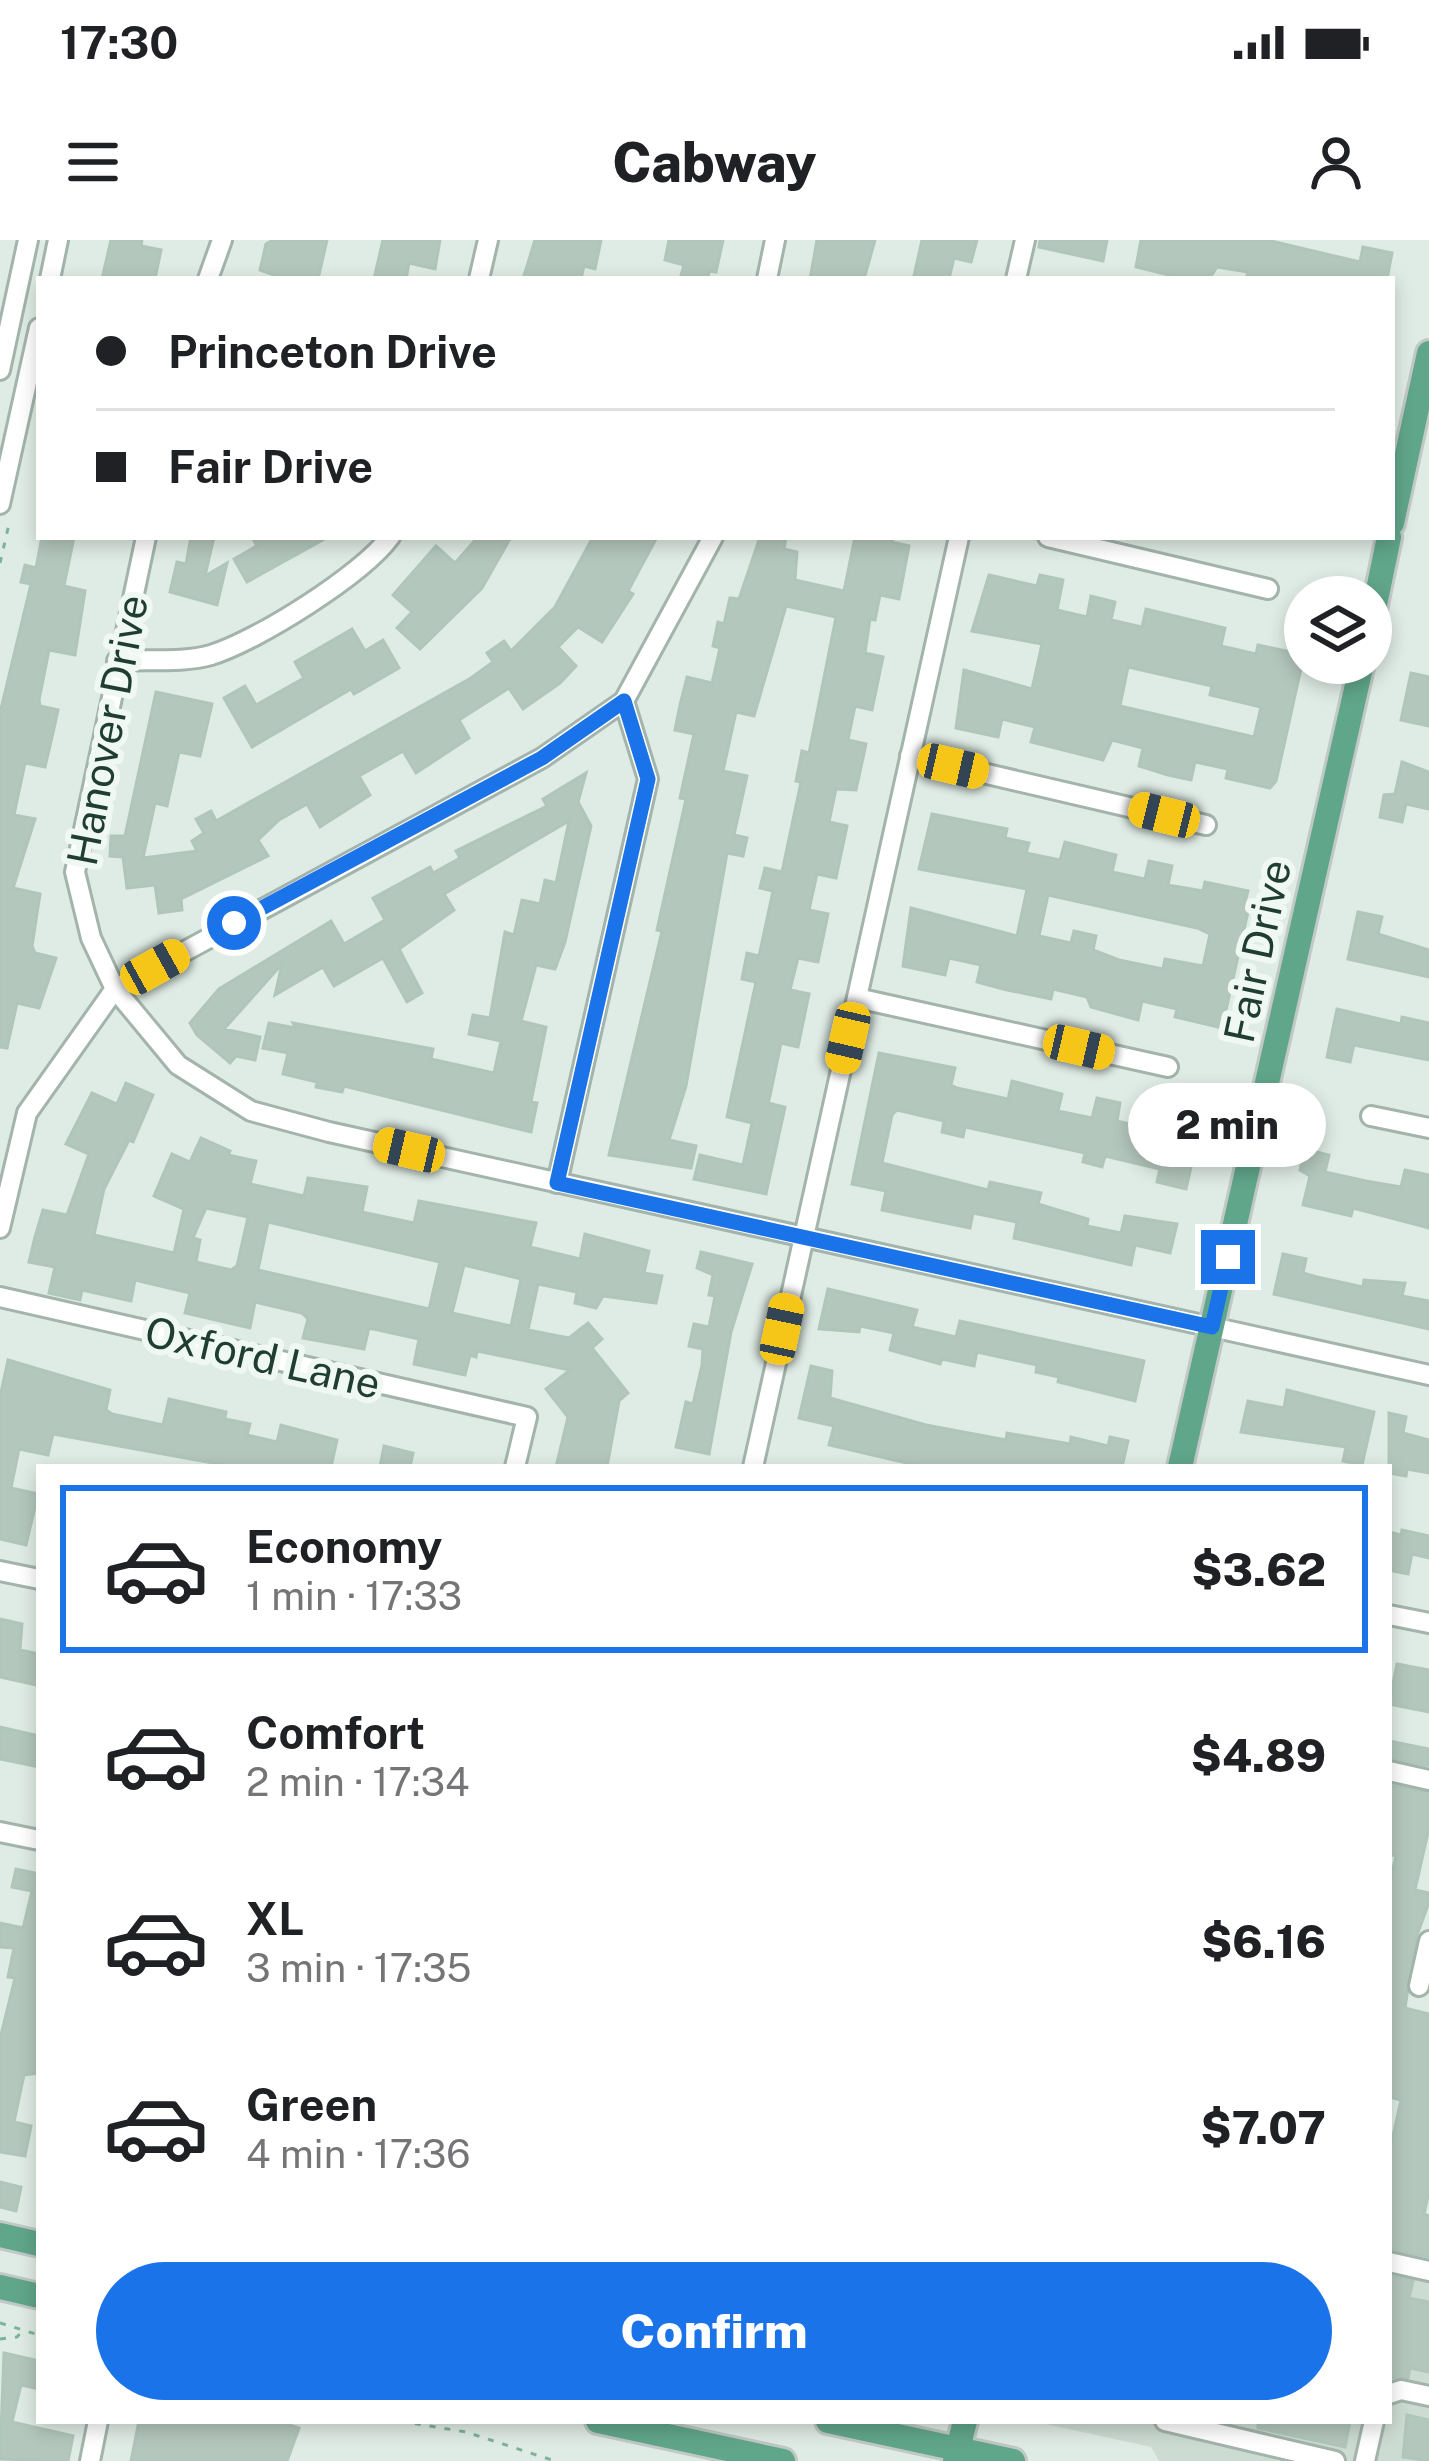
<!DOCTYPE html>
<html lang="en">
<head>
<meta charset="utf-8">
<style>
	:root { --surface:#fff; --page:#f6f6f6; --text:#202124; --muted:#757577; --line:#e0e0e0; --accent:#1a73e8 }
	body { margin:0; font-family:"Public Sans",sans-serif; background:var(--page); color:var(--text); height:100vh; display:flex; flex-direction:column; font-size:45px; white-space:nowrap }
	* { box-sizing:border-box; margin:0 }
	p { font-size:39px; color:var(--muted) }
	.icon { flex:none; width:66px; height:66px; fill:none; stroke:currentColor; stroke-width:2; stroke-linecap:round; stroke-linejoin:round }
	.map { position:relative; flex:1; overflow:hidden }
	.details { position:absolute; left:36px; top:1224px; width:1356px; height:960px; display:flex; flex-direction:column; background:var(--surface); border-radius:0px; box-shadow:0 6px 18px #0003 }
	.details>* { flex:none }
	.hud { position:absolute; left:36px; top:36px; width:1359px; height:264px; border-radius:0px; box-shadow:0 6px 18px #0003; display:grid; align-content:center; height:264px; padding:0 60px; background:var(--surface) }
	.fabs { position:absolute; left:1284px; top:336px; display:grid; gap:24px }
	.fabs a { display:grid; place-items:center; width:108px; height:108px; border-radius:50%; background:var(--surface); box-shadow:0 6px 18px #0003; font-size:60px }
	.end { position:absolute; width:54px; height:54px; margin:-27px; border:15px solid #1a73e8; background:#fff; box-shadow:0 0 0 6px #fff }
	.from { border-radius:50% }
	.bubble { position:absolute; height:84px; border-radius:42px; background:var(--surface); box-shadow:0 6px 18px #0003; font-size:39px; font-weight:800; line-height:84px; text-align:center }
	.car { position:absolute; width:36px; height:72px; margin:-36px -18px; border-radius:15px; box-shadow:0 0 9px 3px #0007; background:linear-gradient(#f5c518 24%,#345 0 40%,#f5c518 0 76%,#345 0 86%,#f5c518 0) }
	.hud b { display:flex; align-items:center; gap:42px; height:114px; font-size:45px }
	.hud b+b { border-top:3px solid var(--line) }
	.hud i { width:30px; height:30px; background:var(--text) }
	ul { padding:21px 0 0; list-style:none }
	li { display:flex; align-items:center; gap:36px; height:168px; margin:0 24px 18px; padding:0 36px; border:6px solid transparent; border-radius:0px }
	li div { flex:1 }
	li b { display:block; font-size:45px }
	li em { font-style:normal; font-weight:800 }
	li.selected { border-color:var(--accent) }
	li>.icon { width:108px; height:108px; stroke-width:1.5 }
	.cta { display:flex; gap:24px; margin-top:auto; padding:24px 60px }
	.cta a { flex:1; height:138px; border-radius:72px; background:var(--accent); color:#fff; font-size:48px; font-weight:800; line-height:138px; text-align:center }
	.status { display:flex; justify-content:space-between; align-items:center; height:84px; padding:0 60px; background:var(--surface); direction:ltr }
	.status svg { height:33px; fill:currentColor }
	header { display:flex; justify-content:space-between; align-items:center; height:156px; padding:0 60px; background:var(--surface); font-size:54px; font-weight:800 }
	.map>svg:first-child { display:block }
</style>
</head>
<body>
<div class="status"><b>17:30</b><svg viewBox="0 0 49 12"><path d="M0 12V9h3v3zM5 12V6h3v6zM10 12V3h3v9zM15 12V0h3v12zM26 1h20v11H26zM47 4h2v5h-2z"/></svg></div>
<header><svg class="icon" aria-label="menu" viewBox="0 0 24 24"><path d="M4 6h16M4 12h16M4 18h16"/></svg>Cabway<svg class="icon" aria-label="person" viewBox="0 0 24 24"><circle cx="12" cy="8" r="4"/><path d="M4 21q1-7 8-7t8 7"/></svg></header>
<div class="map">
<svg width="1429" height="2221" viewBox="0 0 1429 2221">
	<rect width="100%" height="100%" fill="#dfece5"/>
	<!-- built -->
	<path fill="#cddcd3" d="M 1389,2028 L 1429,2037 L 1429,2221 L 1159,2221 L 1151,2207 L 1041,2183 L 1389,2181 Z"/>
	<!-- building -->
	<g fill="#b4c7bd" stroke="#b1c6bb" stroke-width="3" fill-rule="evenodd">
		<path d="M 111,0 L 142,0 L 141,6 L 161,10 L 155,39 L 102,39 Z"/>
		<path d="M 273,0 L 327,0 L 318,39 L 285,39 L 260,30 L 266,4 Z"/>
		<path d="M 383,0 L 440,0 L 435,29 L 409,23 L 406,39 L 374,39 Z"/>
		<path d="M 535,0 L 601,0 L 595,29 L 584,26 L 581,39 L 523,39 Z"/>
		<path d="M 669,0 L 723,0 L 716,32 L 709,31 L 708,39 L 680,39 L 684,25 L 665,20 Z"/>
		<path d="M 817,0 L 875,0 L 864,39 L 810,39 Z"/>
		<path d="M 922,0 L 977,0 L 971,22 L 954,18 L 949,39 L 914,36 Z"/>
		<path d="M 1040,0 L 1107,0 L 1103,21 L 1039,7 Z"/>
		<path d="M 1141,0 L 1267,0 L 1360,22 L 1363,7 L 1392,13 L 1387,39 L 1246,39 L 1248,32 L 1217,27 L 1209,39 L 1185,39 L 1136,27 Z"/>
		<path d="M 42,297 L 74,297 L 64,346 L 85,351 L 75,415 L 49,410 L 39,460 L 40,466 L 58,470 L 53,493 L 45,527 L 25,523 L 14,575 L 35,579 L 13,648 L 40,654 L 32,706 L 35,713 L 56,718 L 39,768 L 17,763 L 7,808 L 0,807 L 0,473 L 31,344 L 21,342 L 25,325 L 36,328 Z"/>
		<path d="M 191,297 L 214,297 L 205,336 L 227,323 L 217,365 L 170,352 L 177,322 L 186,324 Z"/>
		<path d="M 252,297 L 328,297 L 247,342 L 234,319 L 257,306 Z"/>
		<path d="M 478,297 L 511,297 L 482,348 L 420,409 L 397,388 L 412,372 L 393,355 L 436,306 L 455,323 Z"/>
		<path d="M 593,297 L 657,297 L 628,351 L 633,354 L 602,402 L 578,387 L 558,407 L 576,426 L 560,443 L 523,469 L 509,448 L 459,480 L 469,498 L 416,533 L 403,511 L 359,536 L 370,555 L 320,587 L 307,564 L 279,580 L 258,600 L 268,616 L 181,659 L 182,670 L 159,673 L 155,645 L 127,648 L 123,617 L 110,616 L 111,596 L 125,596 L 156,452 L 212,464 L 200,516 L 179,512 L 167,566 L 155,563 L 143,618 L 197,611 L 192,601 L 204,593 L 196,579 L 211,571 L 216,581 L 471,438 L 493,422 L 487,413 L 504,401 L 511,411 L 555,367 Z"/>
		<path d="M 760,297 L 786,297 L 784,309 L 797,312 L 795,340 L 844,351 L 855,297 L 893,297 L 892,302 L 909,306 L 899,359 L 880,355 L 875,380 L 870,379 L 865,413 L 883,417 L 872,470 L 855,466 L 848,500 L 866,504 L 856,550 L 836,549 L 829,582 L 847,586 L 836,638 L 817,634 L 809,670 L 828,674 L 818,722 L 798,718 L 790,750 L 809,754 L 798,807 L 781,803 L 770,856 L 768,863 L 785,867 L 766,954 L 694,939 L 700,915 L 743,925 L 752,883 L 727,877 L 756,742 L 742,739 L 747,713 L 759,716 L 773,651 L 760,648 L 765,628 L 782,632 L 801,542 L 796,541 L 802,511 L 809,513 L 836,377 L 786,366 L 754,476 L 736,472 L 723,531 L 747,536 L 734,595 L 747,598 L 743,616 L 727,613 L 686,846 L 669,900 L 696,906 L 691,928 L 609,915 L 662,691 L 657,690 L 686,559 L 680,558 L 694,494 L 675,490 L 680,465 L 687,437 L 712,443 L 720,408 L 713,406 L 718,382 L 724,384 L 730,358 L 739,359 Z"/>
		<path d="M 989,335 L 1037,346 L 1040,335 L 1063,340 L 1057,370 L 1087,377 L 1091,356 L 1115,362 L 1111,380 L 1142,387 L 1146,369 L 1225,388 L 1221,406 L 1256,414 L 1258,405 L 1304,415 L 1276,541 L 1270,548 L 1226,538 L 1228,529 L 1195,522 L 1191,540 L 1168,535 L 1139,526 L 1143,508 L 1112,500 L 1103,520 L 1031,502 L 1035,487 L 1002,479 L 998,497 L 956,488 L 964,430 L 1032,449 L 1042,404 L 972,391 ZM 1128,427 L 1212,446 L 1210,455 L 1261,467 L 1254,497 L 1120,466 Z"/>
		<path d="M 352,389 L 365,411 L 383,400 L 399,428 L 354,454 L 351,449 L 252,507 L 224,458 L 245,446 L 256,465 L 304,438 L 295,422 Z"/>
		<path d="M 1411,433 L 1429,437 L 1429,486 L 1401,480 Z"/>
		<path d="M 1402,522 L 1429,532 L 1429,569 L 1406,564 L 1402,582 L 1380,577 L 1384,555 L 1395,554 Z"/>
		<path d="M 586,533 L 578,562 L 591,586 L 565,702 L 555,729 L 536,725 L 521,781 L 546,787 L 531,862 L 537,863 L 531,892 L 344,846 L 342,852 L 316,847 L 317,842 L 283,834 L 288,813 L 263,808 L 269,783 L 296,788 L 293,783 L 433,809 L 431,819 L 494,833 L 501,801 L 469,794 L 473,775 L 490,778 L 505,692 L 514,695 L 522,660 L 540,664 L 545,640 L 556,643 L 569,581 L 444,654 L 454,670 L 399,709 L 422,753 L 407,762 L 383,718 L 334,746 L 323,727 L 275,755 L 282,724 L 224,789 L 260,797 L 255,820 L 236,816 L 230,823 L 197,795 L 190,783 L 219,749 L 331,681 L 344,704 L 385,680 L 373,658 L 430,627 L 433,633 L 460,618 L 456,611 L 547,566 L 543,559 Z"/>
		<path d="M 932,574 L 1007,589 L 1005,598 L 1029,603 L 1026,613 L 1060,620 L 1065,602 L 1116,615 L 1112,632 L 1145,639 L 1149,621 L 1172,626 L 1168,645 L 1203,651 L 1205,642 L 1248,651 L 1245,662 L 1250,663 L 1222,788 L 1175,777 L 1177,769 L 1142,761 L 1138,780 L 1091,767 L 1087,757 L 1053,749 L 1051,759 L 1007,750 L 977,742 L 981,725 L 949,718 L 945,735 L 903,726 L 911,668 L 1017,696 L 1027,649 L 919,629 ZM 1048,655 L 1197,688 L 1210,694 L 1203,726 L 1165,719 L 1163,729 L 1119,720 L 1093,710 L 1096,696 L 1074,691 L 1071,703 L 1039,696 Z"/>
		<path d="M 1358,672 L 1382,677 L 1378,694 L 1429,710 L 1429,737 L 1348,719 Z"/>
		<path d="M 1337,769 L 1401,784 L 1402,777 L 1429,783 L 1429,820 L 1354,805 L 1350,822 L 1327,817 Z"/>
		<path d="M 879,813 L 955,828 L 951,845 L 957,848 L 1008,859 L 1012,841 L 1062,854 L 1058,871 L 1092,878 L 1097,858 L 1120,863 L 1117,881 L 1150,889 L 1152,881 L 1199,892 L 1186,949 L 1157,942 L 1160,929 L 1105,916 L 1102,927 L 1083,922 L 1085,913 L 965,887 L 963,897 L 942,892 L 944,881 L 897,870 L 892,875 L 882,923 L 988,950 L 990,942 L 1041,953 L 1038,964 L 1088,979 L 1087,986 L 1121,993 L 1125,976 L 1177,984 L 1170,1013 L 1135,1005 L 1131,1025 L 1014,998 L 1017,982 L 973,973 L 970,988 L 882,970 L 886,951 L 852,944 Z"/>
		<path d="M 126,843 L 153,855 L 133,902 L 129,900 L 104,949 L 94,995 L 174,1013 L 184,969 L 154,956 L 172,914 L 190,922 L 201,898 L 230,911 L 228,915 L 256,921 L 250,944 L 304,956 L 308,938 L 367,947 L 362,972 L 414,983 L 419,961 L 536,983 L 530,1007 L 580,1019 L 585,994 L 649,1011 L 644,1033 L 662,1036 L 656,1063 L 603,1056 L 596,1068 L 575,1063 L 577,1052 L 538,1044 L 528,1090 L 569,1098 L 588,1083 L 602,1099 L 592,1108 L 628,1153 L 619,1161 L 607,1227 L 556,1227 L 568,1177 L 546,1149 L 570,1130 L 477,1111 L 476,1117 L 470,1115 L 465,1135 L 414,1124 L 419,1099 L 369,1088 L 364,1109 L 303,1098 L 308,1079 L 302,1073 L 255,1062 L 250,1088 L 185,1073 L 190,1053 L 135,1040 L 131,1061 L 82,1050 L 80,1060 L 49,1053 L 55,1027 L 29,1022 L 35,997 L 43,970 L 67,975 L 89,914 L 66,904 L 92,853 L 117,864 ZM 206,968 L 248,977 L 237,1026 L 231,1030 L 196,1022 L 200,1000 L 193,998 ZM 268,982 L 440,1022 L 429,1069 L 258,1030 ZM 464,1025 L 521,1039 L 511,1086 L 452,1073 Z"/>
		<path d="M 1305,909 L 1329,915 L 1325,932 L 1366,941 L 1401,947 L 1405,930 L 1429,935 L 1429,988 L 1353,968 L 1351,976 L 1303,965 L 1310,936 L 1300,930 Z"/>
		<path d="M 701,1012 L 752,1024 L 731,1092 L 709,1214 L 676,1207 L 686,1162 L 693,1164 L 702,1125 L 703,1109 L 689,1106 L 694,1084 L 709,1087 L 715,1056 L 709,1055 L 713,1035 L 697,1028 Z"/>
		<path d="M 1283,1014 L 1306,1019 L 1303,1033 L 1317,1037 L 1363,1047 L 1364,1040 L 1405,1043 L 1402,1056 L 1429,1061 L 1429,1089 L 1274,1054 Z"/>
		<path d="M 828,1049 L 917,1070 L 912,1087 L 956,1097 L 960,1081 L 1144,1121 L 1135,1161 L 1058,1142 L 1059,1137 L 1036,1132 L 1037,1125 L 977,1112 L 974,1126 L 942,1119 L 940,1124 L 890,1110 L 894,1093 L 860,1086 L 859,1092 L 819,1089 Z"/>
		<path d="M 8,1120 L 110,1150 L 106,1170 L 112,1174 L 163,1185 L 169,1159 L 226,1172 L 225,1179 L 250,1184 L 247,1195 L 277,1202 L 281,1185 L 337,1200 L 331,1227 L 235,1227 L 53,1194 L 48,1215 L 19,1209 L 11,1248 L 38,1254 L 26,1305 L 0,1299 L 0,1157 Z"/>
		<path d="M 811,1126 L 832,1131 L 830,1158 L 926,1185 L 1006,1200 L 1007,1193 L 1070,1204 L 1071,1197 L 1108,1206 L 1110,1197 L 1128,1201 L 1122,1227 L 924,1227 L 829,1205 L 834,1186 L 799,1178 Z"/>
		<path d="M 1287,1150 L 1374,1172 L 1362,1225 L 1343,1221 L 1346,1207 L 1241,1192 L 1248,1161 L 1284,1168 Z"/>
		<path d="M 1389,1173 L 1406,1177 L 1403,1193 L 1429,1200 L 1429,1233 L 1407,1229 L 1406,1236 L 1389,1233 Z"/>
		<path d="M 384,1206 L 413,1213 L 410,1227 L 380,1227 Z"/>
		<path d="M 1402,1290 L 1429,1296 L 1429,1318 L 1412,1314 L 1408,1334 L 1389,1330 L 1389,1292 L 1401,1295 Z"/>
		<path d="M 0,1379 L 22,1384 L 20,1410 L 39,1414 L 36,1445 L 0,1437 Z"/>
		<path d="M 1397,1424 L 1429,1430 L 1429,1472 L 1389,1464 Z"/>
		<path d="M 0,1487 L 39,1496 L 39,1527 L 0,1519 Z"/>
		<path d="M 1389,1501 L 1429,1509 L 1429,1526 L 1389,1518 Z"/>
		<path d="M 1389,1545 L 1429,1553 L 1429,1588 L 1415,1650 L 1429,1653 L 1429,1662 L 1416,1698 L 1405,1768 L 1429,1774 L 1429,1952 L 1424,1974 L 1429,1976 L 1429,2017 L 1389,2009 L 1389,1914 L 1401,1860 L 1389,1857 L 1389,1646 L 1396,1616 L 1389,1614 Z"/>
		<path d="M 16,1629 L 39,1634 L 39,1833 L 24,1835 L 14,1882 L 31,1886 L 25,1916 L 0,1912 L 0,1799 L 15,1738 L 8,1737 L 14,1708 L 0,1707 L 0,1683 L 23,1688 L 32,1651 L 12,1647 Z"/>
		<path d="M 0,1942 L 21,1947 L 16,1971 L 0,1967 Z"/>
		<path d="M 1389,2036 L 1413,2041 L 1409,2058 L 1429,2062 L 1429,2132 L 1410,2128 L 1408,2138 L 1389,2138 Z"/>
		<path d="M 4,2113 L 39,2121 L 39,2149 L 21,2145 L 12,2182 L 73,2196 L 68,2221 L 0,2219 Z"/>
		<path d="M 1407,2175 L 1429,2180 L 1429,2221 L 1403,2217 Z"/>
		<path d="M 139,2181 L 276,2181 L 299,2188 L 287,2221 L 131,2221 Z"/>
		<path d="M 1258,2181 L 1350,2181 L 1345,2207 L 1258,2188 Z"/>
	</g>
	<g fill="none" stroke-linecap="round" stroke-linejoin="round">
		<defs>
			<g id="minor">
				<path d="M 50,39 L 58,0"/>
				<path d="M 208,39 L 222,0"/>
				<path d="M 479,39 L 488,0"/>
				<path d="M 767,39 L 775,0"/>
				<path d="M 1016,39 L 1025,0"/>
				<path d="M 0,130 L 28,0"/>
				<path d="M 0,264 L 39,88"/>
				<path d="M 146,297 L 75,632 L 91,698 L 115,749 L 178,825 L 251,871 L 329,892 L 1429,1135"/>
				<path d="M 1048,297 L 1268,349"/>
				<path d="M 117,421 C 146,419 183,423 211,415 C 257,401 362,335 390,297"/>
				<path d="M 910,516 L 1206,585"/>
				<path d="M 857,758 L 1168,827"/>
				<path d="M 1371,876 L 1429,888"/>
				<path d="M 557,943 L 648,539 L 624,461"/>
				<path d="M 0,988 L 27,873 L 115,749 L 542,518 L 624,461 L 713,297"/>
				<path d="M 0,1057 L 527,1177 L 515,1227"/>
				<path d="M 753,1227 L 959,297"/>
				<path d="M 0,1331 L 39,1339"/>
				<path d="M 1389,1375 L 1429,1383"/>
				<path d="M 1389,1531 L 1429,1540"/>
				<path d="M 0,1592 L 39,1600"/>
				<path d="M 1419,1746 L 1429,1701"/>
				<path d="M 1389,2022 L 1429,2031"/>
				<path d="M 1389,2154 L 1401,2150 L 1429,2156"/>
				<path d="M 1165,2181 L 1335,2221"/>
				<path d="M 90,2221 L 98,2181"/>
				<path d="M 1365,2221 L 1374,2181"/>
			</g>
			<g id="major">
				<path d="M 1392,283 L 1429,113"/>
				<path d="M 1371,384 L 1389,297"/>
				<path d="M 1180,1227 L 1362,423"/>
				<path d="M 0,1995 L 39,2004"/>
				<path d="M 0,2047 L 39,2056"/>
				<path d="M 598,2181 L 783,2221"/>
				<path d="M 828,2181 L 1013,2221"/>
				<path d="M 955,2221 L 965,2181"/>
			</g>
		</defs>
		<!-- minor casing -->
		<use href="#minor" stroke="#a2b4ab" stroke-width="24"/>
		<!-- major casing -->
		<use href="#major" stroke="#c0c9c5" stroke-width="30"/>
		<!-- path -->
		<g stroke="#7db39b" stroke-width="3" stroke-dasharray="6 9" stroke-linecap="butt">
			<path d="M 0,323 L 9,284"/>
			<path d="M 0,2083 L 39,2095"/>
			<path d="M 0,2099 L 17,2097 L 23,2090"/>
			<path d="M 400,2181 L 466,2192 L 555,2221"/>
		</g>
		<!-- minor -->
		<use href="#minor" stroke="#fff" stroke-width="18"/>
		<!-- major -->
		<use href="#major" stroke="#60a68b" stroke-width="24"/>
	</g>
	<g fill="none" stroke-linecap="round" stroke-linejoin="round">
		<!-- route -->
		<path stroke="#1a73e8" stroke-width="15" d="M 234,683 L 542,518 L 624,461 L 648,539 L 557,943 L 1212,1087 L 1228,1017"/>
	</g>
	<g text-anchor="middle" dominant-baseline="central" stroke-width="12" stroke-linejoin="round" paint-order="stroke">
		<!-- street labels -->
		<g font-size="42" fill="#1f3e31" stroke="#f0f8f3">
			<text transform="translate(107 490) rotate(-79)">Hanover Drive</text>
			<text transform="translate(1257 711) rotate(-78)">Fair Drive</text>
			<text transform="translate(263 1117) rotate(13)">Oxford Lane</text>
		</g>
	</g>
</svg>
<div class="fabs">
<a><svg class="icon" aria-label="layers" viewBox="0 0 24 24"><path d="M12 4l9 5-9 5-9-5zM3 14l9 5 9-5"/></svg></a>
</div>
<i class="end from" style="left:234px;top:683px"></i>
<i class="end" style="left:1228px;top:1017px"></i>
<div class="bubble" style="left:1128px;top:843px;width:198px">2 min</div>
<i class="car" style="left:953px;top:526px;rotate:103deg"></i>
<i class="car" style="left:1164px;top:575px;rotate:284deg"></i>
<i class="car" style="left:155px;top:727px;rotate:61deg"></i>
<i class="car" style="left:848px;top:798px;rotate:193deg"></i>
<i class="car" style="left:1079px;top:807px;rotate:103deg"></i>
<i class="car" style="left:409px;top:910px;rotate:283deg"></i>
<i class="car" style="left:782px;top:1089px;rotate:12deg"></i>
<div class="hud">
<b><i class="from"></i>Princeton Drive</b>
<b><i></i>Fair Drive</b>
</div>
<section class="details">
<ul>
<li class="selected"><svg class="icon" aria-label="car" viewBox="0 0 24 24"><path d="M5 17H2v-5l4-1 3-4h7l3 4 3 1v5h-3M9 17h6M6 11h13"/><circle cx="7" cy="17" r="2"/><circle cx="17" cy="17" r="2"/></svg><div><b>Economy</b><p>1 min · 17:33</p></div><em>$3.62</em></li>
<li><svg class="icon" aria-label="car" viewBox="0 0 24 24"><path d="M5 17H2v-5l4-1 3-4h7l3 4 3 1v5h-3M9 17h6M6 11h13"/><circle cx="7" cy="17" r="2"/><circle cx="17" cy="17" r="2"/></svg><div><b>Comfort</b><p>2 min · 17:34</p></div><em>$4.89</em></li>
<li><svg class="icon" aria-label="car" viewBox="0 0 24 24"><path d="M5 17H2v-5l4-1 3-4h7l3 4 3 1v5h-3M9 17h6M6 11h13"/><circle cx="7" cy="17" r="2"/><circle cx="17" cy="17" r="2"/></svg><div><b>XL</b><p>3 min · 17:35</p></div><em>$6.16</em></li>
<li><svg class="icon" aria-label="car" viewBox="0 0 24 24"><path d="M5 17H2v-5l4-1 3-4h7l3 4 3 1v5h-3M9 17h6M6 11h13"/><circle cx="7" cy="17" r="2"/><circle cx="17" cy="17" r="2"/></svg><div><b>Green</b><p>4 min · 17:36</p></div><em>$7.07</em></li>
</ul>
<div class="cta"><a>Confirm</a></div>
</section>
</div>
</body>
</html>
